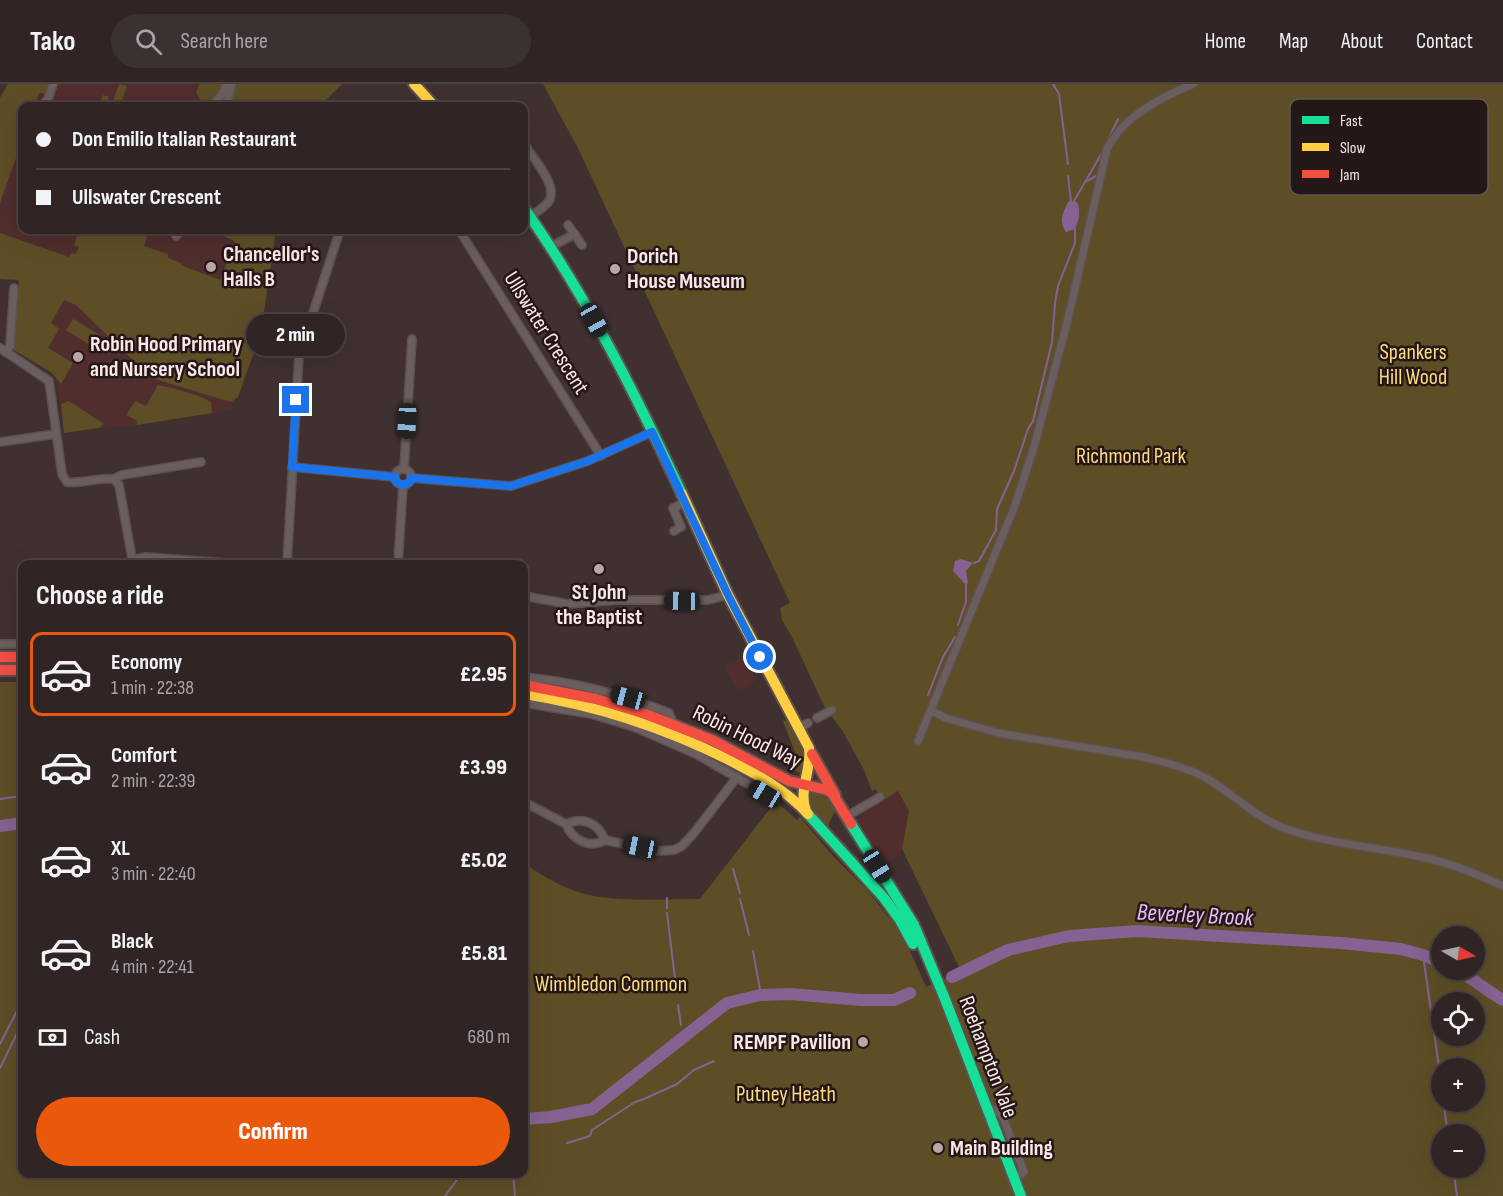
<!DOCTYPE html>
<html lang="en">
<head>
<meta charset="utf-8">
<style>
	:root { --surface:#302524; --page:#3c3131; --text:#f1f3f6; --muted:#a8a5a6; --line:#4b4241; --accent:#ea580c }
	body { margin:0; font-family:"Sofia Sans Condensed",sans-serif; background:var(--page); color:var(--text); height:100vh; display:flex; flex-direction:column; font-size:22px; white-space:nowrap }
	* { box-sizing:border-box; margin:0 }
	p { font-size:20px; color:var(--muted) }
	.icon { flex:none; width:33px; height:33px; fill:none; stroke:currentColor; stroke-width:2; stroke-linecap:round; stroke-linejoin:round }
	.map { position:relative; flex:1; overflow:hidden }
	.details { position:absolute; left:18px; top:476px; width:510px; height:618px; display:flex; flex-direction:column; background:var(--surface); border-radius:12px; box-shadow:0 6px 24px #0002,0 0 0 2px var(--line) }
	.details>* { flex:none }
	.guide { position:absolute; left:18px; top:18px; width:510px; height:132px; border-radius:12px; box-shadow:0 6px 24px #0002,0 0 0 2px var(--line); display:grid; align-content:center; height:132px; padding:0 18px; background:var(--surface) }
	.needle { width:39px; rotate:99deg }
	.buttons { position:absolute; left:1431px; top:842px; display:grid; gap:12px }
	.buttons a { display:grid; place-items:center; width:54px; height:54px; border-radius:50%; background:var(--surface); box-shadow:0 6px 24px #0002,0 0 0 2px var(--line); font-size:30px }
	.end { position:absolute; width:27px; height:27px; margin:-14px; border:8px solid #1a73e8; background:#fff; box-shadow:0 0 0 3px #fff }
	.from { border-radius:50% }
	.bubble { position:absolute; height:42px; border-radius:21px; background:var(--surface); box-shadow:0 6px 24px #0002,0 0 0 2px var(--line); font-size:20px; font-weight:800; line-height:42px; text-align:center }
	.car { position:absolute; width:18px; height:36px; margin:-18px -9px; border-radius:8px; box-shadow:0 0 4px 2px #0007; background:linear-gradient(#222 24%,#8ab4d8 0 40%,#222 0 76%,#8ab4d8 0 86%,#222 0) }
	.guide b { display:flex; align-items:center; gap:21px; height:57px; font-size:22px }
	.guide b+b { border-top:2px solid var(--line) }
	.guide i { width:15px; height:15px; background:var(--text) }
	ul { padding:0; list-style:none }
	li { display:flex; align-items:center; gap:18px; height:84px; margin:0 12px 9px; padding:0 6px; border:3px solid transparent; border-radius:12px }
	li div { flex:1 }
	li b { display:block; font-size:22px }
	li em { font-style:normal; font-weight:800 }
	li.active { border-color:var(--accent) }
	li>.icon { width:54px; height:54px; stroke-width:1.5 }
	h2 { padding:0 18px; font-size:27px; line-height:72px }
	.pay { display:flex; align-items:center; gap:15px; height:66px; padding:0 18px; font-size:22px }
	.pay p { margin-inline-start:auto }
	.button { display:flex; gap:12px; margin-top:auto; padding:12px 18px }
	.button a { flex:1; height:69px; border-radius:36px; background:var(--accent); color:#fff; font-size:24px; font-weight:800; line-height:69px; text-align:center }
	header { display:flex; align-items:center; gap:36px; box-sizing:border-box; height:84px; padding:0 30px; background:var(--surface); border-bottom:2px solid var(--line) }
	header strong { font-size:28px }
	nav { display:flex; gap:33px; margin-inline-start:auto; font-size:21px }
	.search { width:420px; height:54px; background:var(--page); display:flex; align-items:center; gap:15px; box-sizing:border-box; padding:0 21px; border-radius:33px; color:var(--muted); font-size:22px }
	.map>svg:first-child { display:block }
</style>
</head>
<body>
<header>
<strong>Tako</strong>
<div class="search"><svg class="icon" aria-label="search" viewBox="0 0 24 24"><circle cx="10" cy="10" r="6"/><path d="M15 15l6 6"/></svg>Search here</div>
<nav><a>Home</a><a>Map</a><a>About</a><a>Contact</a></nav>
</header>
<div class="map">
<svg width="1503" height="1112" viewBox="0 0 1503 1112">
	<rect width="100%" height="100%" fill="#403130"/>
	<!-- built -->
	<g fill="#502e2d">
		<path d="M 8,0 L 342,0 L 320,22 L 22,22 L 22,146 L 276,146 L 261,248 L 240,309 L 231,318 L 233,326 L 137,341 L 64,348 L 56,292 L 40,280 L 14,266 L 19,196 L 0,195 L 0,14 Z"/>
		<path d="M 743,573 L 756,597 L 738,607 L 724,582 Z"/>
		<path d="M 898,707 L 909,727 L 901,772 L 884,780 L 859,739 L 861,730 Z"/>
	</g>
	<!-- green -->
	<g fill="#5d4e26" fill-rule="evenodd">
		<path d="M 8,0 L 49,0 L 46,10 L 39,9 L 35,22 L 22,22 L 22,37 L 15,36 L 22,39 L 22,68 L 21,72 L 17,71 L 0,119 L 0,14 Z"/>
		<path d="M 119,0 L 127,2 L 120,22 L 98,22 L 103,11 L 109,13 L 107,19 L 112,20 Z"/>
		<path d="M 199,0 L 223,0 L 214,14 L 206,19 L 202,18 L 196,9 Z"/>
		<path d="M 235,0 L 342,0 L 320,22 L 228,22 Z"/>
		<path d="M 543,0 L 1503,0 L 1503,1112 L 0,1112 L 0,598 L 22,598 L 22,1089 L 524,1089 L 524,779 C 544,793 564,805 589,811 C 620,818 667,815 700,815 L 772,722 L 780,721 L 797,736 L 800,733 L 832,771 L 866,805 L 895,841 L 907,860 L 926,903 L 961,887 L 902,765 L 909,727 L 898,707 L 882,717 L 876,705 L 872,707 L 864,686 L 842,646 L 825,624 L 792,553 L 782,536 L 780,524 L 790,519 L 578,64 ZM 1442,852 L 1474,852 L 1474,885 L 1442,885 ZM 1442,918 L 1474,918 L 1474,951 L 1442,951 ZM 1442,984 L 1474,984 L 1474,1017 L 1442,1017 ZM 1442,1050 L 1474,1050 L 1474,1083 L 1442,1083 Z"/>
		<path d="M 79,146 L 136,146 L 148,149 L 144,162 L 168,170 L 168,174 L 179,178 L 183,182 L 220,196 L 235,157 L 209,146 L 276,146 L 261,248 L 238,313 L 231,318 L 151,294 L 76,221 L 64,216 L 51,239 L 59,245 L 48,264 L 73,279 L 61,300 L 52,289 L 14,266 L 19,196 L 0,195 L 0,149 L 69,173 L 71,169 L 76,170 L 79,163 L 74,161 Z"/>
		<path d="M 73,235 L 100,251 L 93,263 L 66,246 Z"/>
		<path d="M 158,301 C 176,305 194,309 211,318 L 212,329 L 137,341 L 136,336 L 126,331 L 135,317 L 146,322 Z"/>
		<path d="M 69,317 L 104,340 L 99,344 L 64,349 L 61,320 Z"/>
		<path d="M 787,636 L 807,669 L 804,691 L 787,683 L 795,668 L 783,637 Z"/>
		<path d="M 815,708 L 828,715 L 836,725 L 829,739 L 829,745 L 809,722 L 806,714 L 811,709 Z"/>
	</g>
	<!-- water -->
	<g fill="#856291">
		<path d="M 1069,117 L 1077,118 C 1081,128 1079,136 1075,145 L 1066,148 C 1058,137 1063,128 1069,117 Z"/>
		<path d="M 961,475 L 973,479 L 966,487 L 968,499 L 965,500 L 953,487 L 955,477 Z"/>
	</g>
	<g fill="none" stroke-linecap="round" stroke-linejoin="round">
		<!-- stream -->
		<g stroke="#856291" stroke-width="2">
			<path d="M 1053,0 L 1059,10 L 1068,80"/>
			<path d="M 1068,92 L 1071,117"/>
			<path d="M 1087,97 L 1098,91"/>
			<path d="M 1074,117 L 1103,67 L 1118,35"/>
			<path d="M 974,479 L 979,477 L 996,446 L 997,425 L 1014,387 L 1028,345 L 1033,337 L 1052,258 L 1055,219 L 1058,202 L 1075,159 L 1075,145"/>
			<path d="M 958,541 L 966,518 L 966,500"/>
			<path d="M 928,611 L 943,573 L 955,553"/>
			<path d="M 0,715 L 22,712"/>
			<path d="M 733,785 L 740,809"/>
			<path d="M 667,814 L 667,824"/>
			<path d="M 740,815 L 749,851"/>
			<path d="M 667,829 L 676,903"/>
			<path d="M 753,867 L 761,911"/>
			<path d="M 1423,871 L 1442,1004"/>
			<path d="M 678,921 L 681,941"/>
			<path d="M 0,960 L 22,917"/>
			<path d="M 0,984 L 22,939"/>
			<path d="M 1443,1017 L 1448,1050"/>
			<path d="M 567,1059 L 590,1052 L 592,1046 L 635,1018 L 644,1015 L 677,1000 L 694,986 L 714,977"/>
			<path d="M 1453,1083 L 1457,1112"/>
			<path d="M 513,1089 L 515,1112"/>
			<path d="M 445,1112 L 462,1089"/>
		</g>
		<!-- river -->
		<g stroke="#856291" stroke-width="12">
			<path d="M 0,742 L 22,739"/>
			<path d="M 1455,885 C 1472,893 1486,907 1503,916"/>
			<path d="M 952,893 L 1008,866 L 1069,852 L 1137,847 L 1341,859 L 1401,865 L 1423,871 L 1442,879"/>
			<path d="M 524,1035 L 551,1033 L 592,1025 L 727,919 L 760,911 L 790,910 L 861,916 L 894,916 L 910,909"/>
		</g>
		<defs>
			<g id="street">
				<path d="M 42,22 L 48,15 L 53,0"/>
				<path d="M 211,22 L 221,12 L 227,0"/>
				<path d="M 226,22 L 232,0"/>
				<path d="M 524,59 C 531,73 559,101 549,117 C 544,124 536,128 530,133"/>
				<path d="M 568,141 L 582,161"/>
				<path d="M 459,146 L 601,372"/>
				<path d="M 176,152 L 181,146"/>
				<path d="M 550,163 L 575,150"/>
				<path d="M 0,264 L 49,297 L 62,390 L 67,398 C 83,400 98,393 114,395 L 119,401 L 133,480"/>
				<path d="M 6,268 L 10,262 L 14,204"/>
				<path d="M 0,358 L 56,350"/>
				<path d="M 292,383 L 395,393"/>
				<circle cx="403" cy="393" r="8"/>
				<path d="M 404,385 L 412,255"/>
				<path d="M 411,394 L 511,402 L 588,377 L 652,348"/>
				<path d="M 114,395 L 122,391 L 201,378"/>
				<path d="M 674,447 L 681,443 L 673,424 L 686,418"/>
				<path d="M 132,476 L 146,473 L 239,480"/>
				<path d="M 287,480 L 299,272 L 340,146"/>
				<path d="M 398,480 L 403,401"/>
				<path d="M 524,512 L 568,520 L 618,516 L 708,516 L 728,511"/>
				<path d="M 0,560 L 22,560"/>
				<path d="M 524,593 C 574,598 622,610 669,629 L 673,639"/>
				<path d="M 524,619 L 591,630 L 634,643 L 696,670 L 765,710 L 785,709"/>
				<path d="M 932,627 L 946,634 L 998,649 L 1143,673 C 1166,679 1191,684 1211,697 C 1235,712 1257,734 1284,744 C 1327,760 1376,763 1422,773 C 1451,779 1477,790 1503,802"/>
				<path d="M 817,634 L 832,626"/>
				<path d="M 798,644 L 808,639"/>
				<path d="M 918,657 L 1014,424 L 1034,363 L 1066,243 L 1107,65 C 1124,32 1160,14 1193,0"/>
				<path d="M 524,718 L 566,740 C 572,756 590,765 605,756 C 598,739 583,732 566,740"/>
				<path d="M 847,732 L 880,713"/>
				<path d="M 605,756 L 657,767 L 674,766 L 682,762 L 694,749 L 737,693"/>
				<path d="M 988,1023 L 1002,1031 L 1024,1088 L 1015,1094"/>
			</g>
			<g id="fast">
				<path d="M 524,124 C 587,213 636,311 682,410"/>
				<path d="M 808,730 L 884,814 L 900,836 L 913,860"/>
				<path d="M 851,740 L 914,841 L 945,915 L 1021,1112"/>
			</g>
			<g id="slow">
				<path d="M 414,0 L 434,22"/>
				<path d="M 682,410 L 728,511 L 809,664 C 812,686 798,706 806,727"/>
				<path d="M 524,610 C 596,621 663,643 729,676 C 758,691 786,706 808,730"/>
			</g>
			<g id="jam">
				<path d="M 0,573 L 22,573"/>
				<path d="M 0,586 L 22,586"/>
				<path d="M 524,601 L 596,615 L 643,629 L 712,656 L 789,697 L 827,706 L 832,709 L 851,740"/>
				<path d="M 812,670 L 835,711"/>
			</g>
		</defs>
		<!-- street casing -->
		<use href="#street" stroke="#5d504f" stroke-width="10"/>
		<!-- fast casing -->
		<use href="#fast" stroke="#5d504f" stroke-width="14"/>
		<!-- slow casing -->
		<use href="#slow" stroke="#5d504f" stroke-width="14"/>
		<!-- jam casing -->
		<use href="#jam" stroke="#5d504f" stroke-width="14"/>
		<!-- street -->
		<use href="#street" stroke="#6a5f5e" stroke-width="7"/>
		<!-- fast -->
		<use href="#fast" stroke="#16e098" stroke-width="10"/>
		<!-- slow -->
		<use href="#slow" stroke="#ffcf43" stroke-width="10"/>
		<!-- jam -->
		<use href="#jam" stroke="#f24e42" stroke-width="10"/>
	</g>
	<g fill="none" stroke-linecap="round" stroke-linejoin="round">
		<!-- route -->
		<path stroke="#1a73e8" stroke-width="8" d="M 296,316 L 292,383 L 395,393 L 396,398 L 403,401 L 410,398 L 411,394 L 511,402 L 588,377 L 652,348 L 728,511 L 760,573"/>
	</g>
	<!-- markers -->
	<g fill="#b9a7a6" stroke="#241717" stroke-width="2">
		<circle cx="211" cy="183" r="6"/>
		<circle cx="615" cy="185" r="6"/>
		<circle cx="78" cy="273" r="6"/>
		<circle cx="599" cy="485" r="6"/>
		<circle cx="863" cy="958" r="6"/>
		<circle cx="938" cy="1064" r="6"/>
	</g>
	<g text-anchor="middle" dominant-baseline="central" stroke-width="5" stroke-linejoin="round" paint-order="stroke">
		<!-- poi labels -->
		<g font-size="22" font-weight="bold" fill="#fae7e6" stroke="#241717" text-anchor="start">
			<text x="223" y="170">Chancellor's<tspan x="223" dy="25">Halls B</tspan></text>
			<text x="627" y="172">Dorich<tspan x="627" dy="25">House Museum</tspan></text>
			<text x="90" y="260">Robin Hood Primary<tspan x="90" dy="25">and Nursery School</tspan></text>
			<text x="599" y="508" text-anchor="middle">St John<tspan x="599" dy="25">the Baptist</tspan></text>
			<text x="851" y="958" text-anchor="end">REMPF Pavilion</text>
			<text x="950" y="1064">Main Building</text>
		</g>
		<!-- street labels -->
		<g font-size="22" fill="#fae7e6" stroke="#241717">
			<text transform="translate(546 249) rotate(58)">Ullswater Crescent</text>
			<text transform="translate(747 653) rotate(26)">Robin Hood Way</text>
			<text transform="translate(988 973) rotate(69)">Roehampton Vale</text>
		</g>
		<!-- park labels -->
		<g font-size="22" fill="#fddb7e" stroke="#241717">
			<text x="1413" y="268">Spankers<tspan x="1413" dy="25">Hill Wood</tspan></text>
			<text x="1131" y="372">Richmond Park</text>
			<text x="611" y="900">Wimbledon Common</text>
			<text x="786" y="1010">Putney Heath</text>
		</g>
		<!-- water labels -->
		<g font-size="24" font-style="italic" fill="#e8befb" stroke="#241717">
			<text transform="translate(1195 831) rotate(3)">Beverley Brook</text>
		</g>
	</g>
	<!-- legend -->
	<rect x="1290" y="15" width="198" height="96" rx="9" fill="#241717" stroke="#645555" stroke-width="1.5"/>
	<rect x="1302" y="32" width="27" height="8" fill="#16e098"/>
	<rect x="1302" y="59" width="27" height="8" fill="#ffcf43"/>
	<rect x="1302" y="86" width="27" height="8" fill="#f24e42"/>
	<g font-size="16" fill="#fae7e6">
		<text x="1340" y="42">Fast</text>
		<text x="1340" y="69">Slow</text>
		<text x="1340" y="96">Jam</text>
	</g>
</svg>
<div class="buttons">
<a><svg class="needle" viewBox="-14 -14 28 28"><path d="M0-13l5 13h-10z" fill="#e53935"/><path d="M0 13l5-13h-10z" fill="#a8a5a6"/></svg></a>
<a><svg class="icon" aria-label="locate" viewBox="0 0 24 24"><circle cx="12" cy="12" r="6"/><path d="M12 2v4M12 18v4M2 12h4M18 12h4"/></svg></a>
<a>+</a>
<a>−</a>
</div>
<i class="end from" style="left:760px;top:573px"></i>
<i class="end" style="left:296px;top:316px"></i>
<div class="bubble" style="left:246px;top:230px;width:99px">2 min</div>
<i class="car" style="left:594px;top:236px;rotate:151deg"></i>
<i class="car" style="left:407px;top:337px;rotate:183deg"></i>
<i class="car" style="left:682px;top:517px;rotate:271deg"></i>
<i class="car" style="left:628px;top:614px;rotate:285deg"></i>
<i class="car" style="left:765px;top:710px;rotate:301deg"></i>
<i class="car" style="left:640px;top:763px;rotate:282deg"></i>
<i class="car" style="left:877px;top:782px;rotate:148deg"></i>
<div class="guide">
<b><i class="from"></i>Don Emilio Italian Restaurant</b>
<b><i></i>Ullswater Crescent</b>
</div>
<section class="details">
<h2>Choose a ride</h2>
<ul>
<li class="active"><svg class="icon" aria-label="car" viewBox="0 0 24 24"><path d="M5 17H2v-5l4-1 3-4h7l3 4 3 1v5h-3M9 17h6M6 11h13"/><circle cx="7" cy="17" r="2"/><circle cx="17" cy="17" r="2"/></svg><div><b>Economy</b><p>1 min · 22:38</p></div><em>£2.95</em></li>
<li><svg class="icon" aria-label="car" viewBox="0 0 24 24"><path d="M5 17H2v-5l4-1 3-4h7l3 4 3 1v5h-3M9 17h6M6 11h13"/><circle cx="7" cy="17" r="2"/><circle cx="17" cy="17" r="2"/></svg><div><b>Comfort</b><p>2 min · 22:39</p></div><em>£3.99</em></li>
<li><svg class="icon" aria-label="car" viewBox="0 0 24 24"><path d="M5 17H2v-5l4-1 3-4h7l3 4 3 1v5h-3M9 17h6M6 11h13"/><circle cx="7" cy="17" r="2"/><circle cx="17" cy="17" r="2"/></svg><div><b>XL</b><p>3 min · 22:40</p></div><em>£5.02</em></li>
<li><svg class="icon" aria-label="car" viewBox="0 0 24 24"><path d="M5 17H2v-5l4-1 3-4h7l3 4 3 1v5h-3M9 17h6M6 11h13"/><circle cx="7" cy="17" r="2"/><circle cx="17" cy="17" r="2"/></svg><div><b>Black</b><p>4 min · 22:41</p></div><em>£5.81</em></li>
</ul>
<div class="pay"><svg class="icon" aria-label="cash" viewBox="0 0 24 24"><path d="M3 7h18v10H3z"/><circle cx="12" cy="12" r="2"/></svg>Cash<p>680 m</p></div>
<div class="button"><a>Confirm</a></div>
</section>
</div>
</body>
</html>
